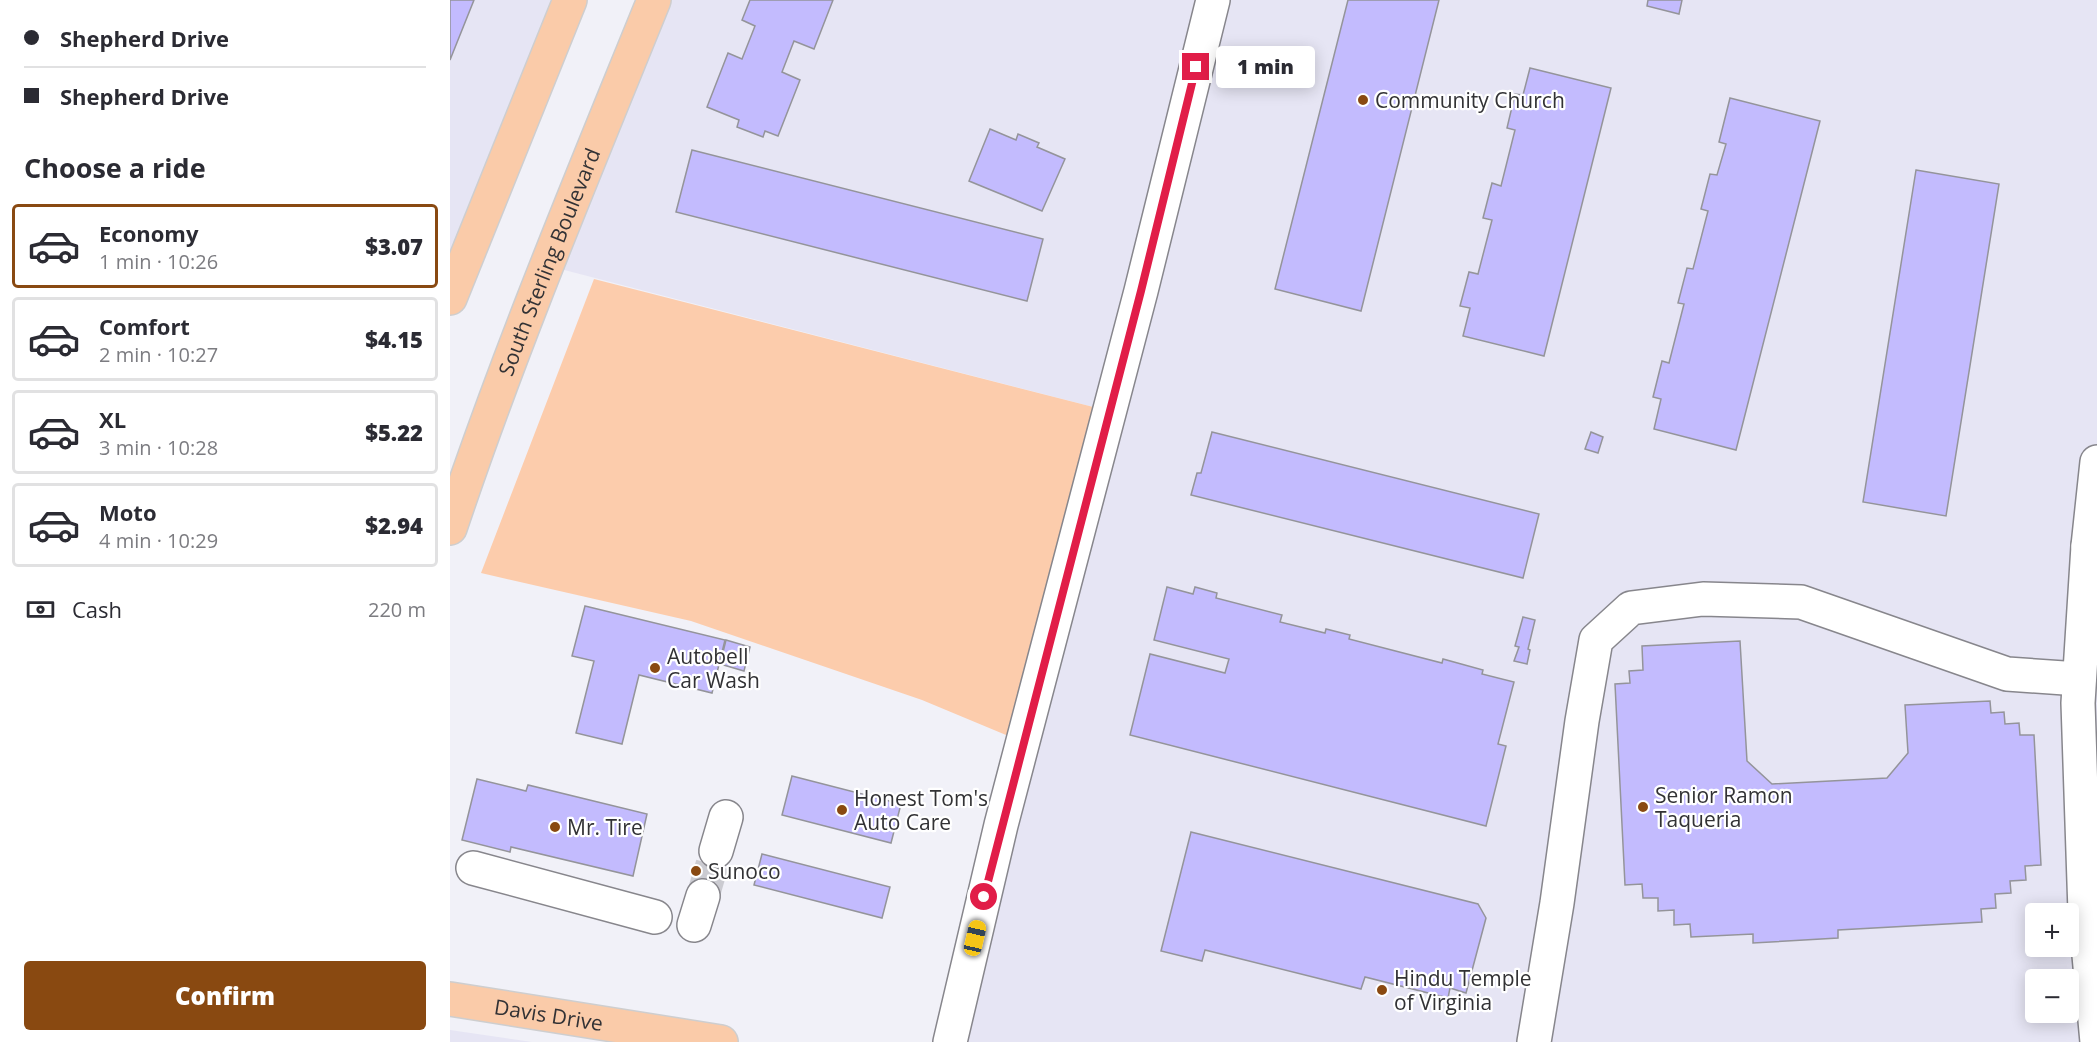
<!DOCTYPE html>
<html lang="en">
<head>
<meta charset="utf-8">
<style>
	:root { --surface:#fff; --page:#f2f2f3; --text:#2b2b33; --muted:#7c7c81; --line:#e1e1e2; --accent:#894911 }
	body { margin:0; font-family:"Open Sans",sans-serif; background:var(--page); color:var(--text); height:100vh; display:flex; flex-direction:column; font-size:22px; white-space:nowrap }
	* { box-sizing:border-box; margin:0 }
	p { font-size:20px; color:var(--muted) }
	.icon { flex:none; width:33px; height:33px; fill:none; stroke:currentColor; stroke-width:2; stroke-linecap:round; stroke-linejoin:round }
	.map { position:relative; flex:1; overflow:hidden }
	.side { display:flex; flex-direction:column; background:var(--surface); width:450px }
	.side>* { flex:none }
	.banner { display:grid; align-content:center; height:132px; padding:0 24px; background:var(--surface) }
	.tools { position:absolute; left:1575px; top:903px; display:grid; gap:12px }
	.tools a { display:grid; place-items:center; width:54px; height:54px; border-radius:6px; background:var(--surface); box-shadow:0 3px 15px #0003; font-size:30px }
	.end { position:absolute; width:27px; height:27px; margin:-14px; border:8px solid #e11d48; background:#fff; box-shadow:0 0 0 3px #fff }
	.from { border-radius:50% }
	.bubble { position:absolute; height:42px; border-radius:6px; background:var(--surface); box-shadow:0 3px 15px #0003; font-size:20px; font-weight:800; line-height:42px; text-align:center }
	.car { position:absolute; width:18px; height:36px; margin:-18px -9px; border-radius:8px; box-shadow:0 0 4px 2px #0007; background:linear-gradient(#f5c518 24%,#345 0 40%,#f5c518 0 76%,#345 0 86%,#f5c518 0) }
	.banner b { display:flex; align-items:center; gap:21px; height:57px; font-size:22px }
	.banner b+b { border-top:2px solid var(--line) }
	.banner i { width:15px; height:15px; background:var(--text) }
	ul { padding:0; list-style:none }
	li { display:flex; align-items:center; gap:18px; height:84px; margin:0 12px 9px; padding:0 12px; border:3px solid var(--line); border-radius:6px }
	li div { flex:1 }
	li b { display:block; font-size:22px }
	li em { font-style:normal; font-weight:800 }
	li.current { border-color:var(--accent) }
	li>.icon { width:54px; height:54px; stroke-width:1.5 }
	h2 { padding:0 24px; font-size:27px; line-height:72px }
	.pay { display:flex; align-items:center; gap:15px; height:66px; padding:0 24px; font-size:22px }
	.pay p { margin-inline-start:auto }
	.primary-button { display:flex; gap:12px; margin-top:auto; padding:12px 24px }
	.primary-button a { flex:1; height:69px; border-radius:6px; background:var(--accent); color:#fff; font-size:24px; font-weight:800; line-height:69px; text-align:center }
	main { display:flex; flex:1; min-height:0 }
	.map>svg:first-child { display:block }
</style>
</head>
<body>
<main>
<section class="side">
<div class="banner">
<b><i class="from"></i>Shepherd Drive</b>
<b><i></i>Shepherd Drive</b>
</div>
<h2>Choose a ride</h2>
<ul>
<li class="current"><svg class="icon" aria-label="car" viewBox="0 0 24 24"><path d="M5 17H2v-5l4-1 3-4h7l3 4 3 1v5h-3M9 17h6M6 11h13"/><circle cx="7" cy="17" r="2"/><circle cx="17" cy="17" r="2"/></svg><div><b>Economy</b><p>1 min · 10:26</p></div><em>$3.07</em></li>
<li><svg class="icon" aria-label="car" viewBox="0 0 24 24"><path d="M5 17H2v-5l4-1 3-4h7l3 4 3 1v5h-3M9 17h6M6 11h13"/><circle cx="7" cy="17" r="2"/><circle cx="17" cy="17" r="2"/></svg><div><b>Comfort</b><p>2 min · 10:27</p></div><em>$4.15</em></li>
<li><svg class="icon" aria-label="car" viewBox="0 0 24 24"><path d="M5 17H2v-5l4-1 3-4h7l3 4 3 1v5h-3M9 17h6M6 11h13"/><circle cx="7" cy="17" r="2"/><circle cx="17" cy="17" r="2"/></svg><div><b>XL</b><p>3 min · 10:28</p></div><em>$5.22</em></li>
<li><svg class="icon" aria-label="car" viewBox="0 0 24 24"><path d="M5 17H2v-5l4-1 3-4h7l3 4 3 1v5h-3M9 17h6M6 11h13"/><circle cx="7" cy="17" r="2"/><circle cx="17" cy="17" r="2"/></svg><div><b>Moto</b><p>4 min · 10:29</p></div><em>$2.94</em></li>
</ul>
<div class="pay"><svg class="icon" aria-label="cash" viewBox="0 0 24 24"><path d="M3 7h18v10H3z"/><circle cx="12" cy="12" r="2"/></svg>Cash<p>220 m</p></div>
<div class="primary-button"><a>Confirm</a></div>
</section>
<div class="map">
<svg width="1647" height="1042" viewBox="0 0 1647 1042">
	<rect width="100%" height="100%" fill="#f1f1f8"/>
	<!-- built -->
	<g fill="#e6e5f4" fill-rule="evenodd">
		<path d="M 0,0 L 120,0 L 0,298 Z"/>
		<path d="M 204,0 L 1647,0 L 1647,1042 L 500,1042 L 659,411 L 95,265 ZM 1586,914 L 1618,914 L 1618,946 L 1586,946 ZM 1586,980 L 1618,980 L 1618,1012 L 1586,1012 Z"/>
		<path d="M 0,1030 L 82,1042 L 0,1042 Z"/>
	</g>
	<!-- green -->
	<path fill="#fcccac" d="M 144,279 L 659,411 L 573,742 L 472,700 L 241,621 L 31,573 Z"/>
	<!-- building -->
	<g fill="#c3bbfe" stroke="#94949a" stroke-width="1.5">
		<path d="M 0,0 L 24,0 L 0,60 Z"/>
		<path d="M 300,0 L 383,0 L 364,49 L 344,41 L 332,72 L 350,80 L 328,136 L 315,131 L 313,137 L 287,127 L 289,120 L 257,107 L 278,53 L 292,59 L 305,26 L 292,20 Z"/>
		<path d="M 898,0 L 989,0 L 911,311 L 825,289 Z"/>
		<path d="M 1198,0 L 1232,0 L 1229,14 L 1197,6 Z"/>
		<path d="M 1080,68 L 1161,88 L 1094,356 L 1013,336 L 1020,308 L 1010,306 L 1019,272 L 1028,274 L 1042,220 L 1033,218 L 1042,183 L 1051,186 L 1065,130 L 1057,128 L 1065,94 L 1073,95 Z"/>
		<path d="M 1280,98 L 1370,121 L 1286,450 L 1204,429 L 1211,399 L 1203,397 L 1212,361 L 1219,363 L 1234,304 L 1228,303 L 1237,268 L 1243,269 L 1258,211 L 1251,209 L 1260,174 L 1267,175 L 1276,144 L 1269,142 Z"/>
		<path d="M 540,129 L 566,140 L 568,134 L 589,143 L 587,147 L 615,159 L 592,211 L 519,181 Z"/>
		<path d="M 242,150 L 593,239 L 577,301 L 226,212 Z"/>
		<path d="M 1466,170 L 1549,184 L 1496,516 L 1413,502 Z"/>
		<path d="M 762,432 L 1089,514 L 1073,578 L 741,495 L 747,473 L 751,473 Z"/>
		<path d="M 1141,432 L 1153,437 L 1148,453 L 1135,449 Z"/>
		<path d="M 717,587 L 743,594 L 745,587 L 767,593 L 766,598 L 832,615 L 830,622 L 875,633 L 876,629 L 900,635 L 899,639 L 992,663 L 993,659 L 1033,670 L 1032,674 L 1064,682 L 1048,744 L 1056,746 L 1036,826 L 680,735 L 700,654 L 775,673 L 779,659 L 704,640 Z"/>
		<path d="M 135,606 L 275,640 L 262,693 L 189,675 L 172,744 L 126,733 L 144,661 L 122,656 Z"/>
		<path d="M 1073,617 L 1085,620 L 1078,649 L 1080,650 L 1077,664 L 1064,661 L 1069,647 L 1065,646 Z"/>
		<path d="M 276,640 L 300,647 L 294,671 L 270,664 Z"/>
		<path d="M 1290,641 L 1297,761 L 1322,784 L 1437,778 L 1458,753 L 1455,705 L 1540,701 L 1541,713 L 1554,712 L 1555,724 L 1569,723 L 1570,735 L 1584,735 L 1591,865 L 1575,866 L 1576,880 L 1560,881 L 1561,893 L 1545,894 L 1546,908 L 1531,909 L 1532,922 L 1388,930 L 1388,938 L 1303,943 L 1303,934 L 1241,937 L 1240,924 L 1224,925 L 1224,910 L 1208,911 L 1208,898 L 1193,898 L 1192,884 L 1175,885 L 1165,684 L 1180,683 L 1179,671 L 1193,670 L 1192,646 Z"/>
		<path d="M 342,776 L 451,804 L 441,843 L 332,815 Z"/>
		<path d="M 27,779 L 76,791 L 78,785 L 197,814 L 183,876 L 61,847 L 60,852 L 12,840 Z"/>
		<path d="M 741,832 L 1028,904 L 1036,918 L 1016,993 L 1000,988 L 998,998 L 915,977 L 911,989 L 755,950 L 752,961 L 711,951 Z"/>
		<path d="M 312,854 L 440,887 L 432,918 L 304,885 Z"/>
	</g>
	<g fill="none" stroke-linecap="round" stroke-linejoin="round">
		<!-- minor-tunnel -->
		<path stroke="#cbcbd1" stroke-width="33" stroke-dasharray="33 16" stroke-linecap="butt" d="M 253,896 L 266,851"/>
		<defs>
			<g id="minor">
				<path d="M 1638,546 L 1647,462"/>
				<path d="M 266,851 L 276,817"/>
				<path d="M 23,868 L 205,917"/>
				<path d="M 244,925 L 253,896"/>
				<path d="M 500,1042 L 551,825 L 691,291 L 763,0"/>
				<path d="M 1084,1042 L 1107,903 L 1132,721 L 1146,640 L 1181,608 L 1253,599 L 1351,602 L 1557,674 L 1629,679"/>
				<path d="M 1647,1042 L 1635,912 L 1628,703 L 1638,546 L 1647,547"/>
			</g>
			<g id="major">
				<path d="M 0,298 L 120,0"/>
				<path id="s1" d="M 0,528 C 60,349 133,175 204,0"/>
				<path id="s2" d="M 0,999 L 271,1042"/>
			</g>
		</defs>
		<!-- minor casing -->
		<use href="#minor" stroke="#87868c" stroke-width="36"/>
		<!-- major casing -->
		<use href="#major" stroke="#cececf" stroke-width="36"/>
		<!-- minor -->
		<use href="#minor" stroke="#fff" stroke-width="33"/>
		<!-- major -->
		<use href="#major" stroke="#facba9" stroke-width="33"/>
	</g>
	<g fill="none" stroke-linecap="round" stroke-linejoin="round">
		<!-- route -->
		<path stroke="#e11d48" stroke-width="8" d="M 534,897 L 691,291 L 746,67"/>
	</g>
	<!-- markers -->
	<g fill="#894911" stroke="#fff" stroke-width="2">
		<circle cx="913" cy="100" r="6"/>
		<circle cx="205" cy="668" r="6"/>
		<circle cx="1193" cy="807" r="6"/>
		<circle cx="392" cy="810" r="6"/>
		<circle cx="105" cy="827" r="6"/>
		<circle cx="246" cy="871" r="6"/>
		<circle cx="932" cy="990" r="6"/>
	</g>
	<g text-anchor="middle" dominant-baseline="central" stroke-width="4.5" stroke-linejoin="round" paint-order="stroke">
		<!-- poi labels -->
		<g font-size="21" fill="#323235" stroke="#fff" text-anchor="start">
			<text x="925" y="100">Community Church</text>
			<text x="217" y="656">Autobell<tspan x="217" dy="24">Car Wash</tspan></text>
			<text x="1205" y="795">Senior Ramon<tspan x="1205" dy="24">Taqueria</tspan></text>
			<text x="404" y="798">Honest Tom's<tspan x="404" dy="24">Auto Care</tspan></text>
			<text x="117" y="827">Mr. Tire</text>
			<text x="258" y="871">Sunoco</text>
			<text x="944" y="978">Hindu Temple<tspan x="944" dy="24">of Virginia</tspan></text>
		</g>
		<!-- street labels -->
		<g font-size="21" fill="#323235" stroke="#fff">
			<text stroke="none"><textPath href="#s1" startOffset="284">South Sterling Boulevard</textPath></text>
			<text stroke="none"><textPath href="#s2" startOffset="100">Davis Drive</textPath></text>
		</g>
	</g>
</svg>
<div class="tools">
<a>+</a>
<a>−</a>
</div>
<i class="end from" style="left:534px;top:897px"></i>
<i class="end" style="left:746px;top:67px"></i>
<div class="bubble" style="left:766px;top:46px;width:99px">1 min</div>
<i class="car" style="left:525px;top:938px;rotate:13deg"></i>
</div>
</main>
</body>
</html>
